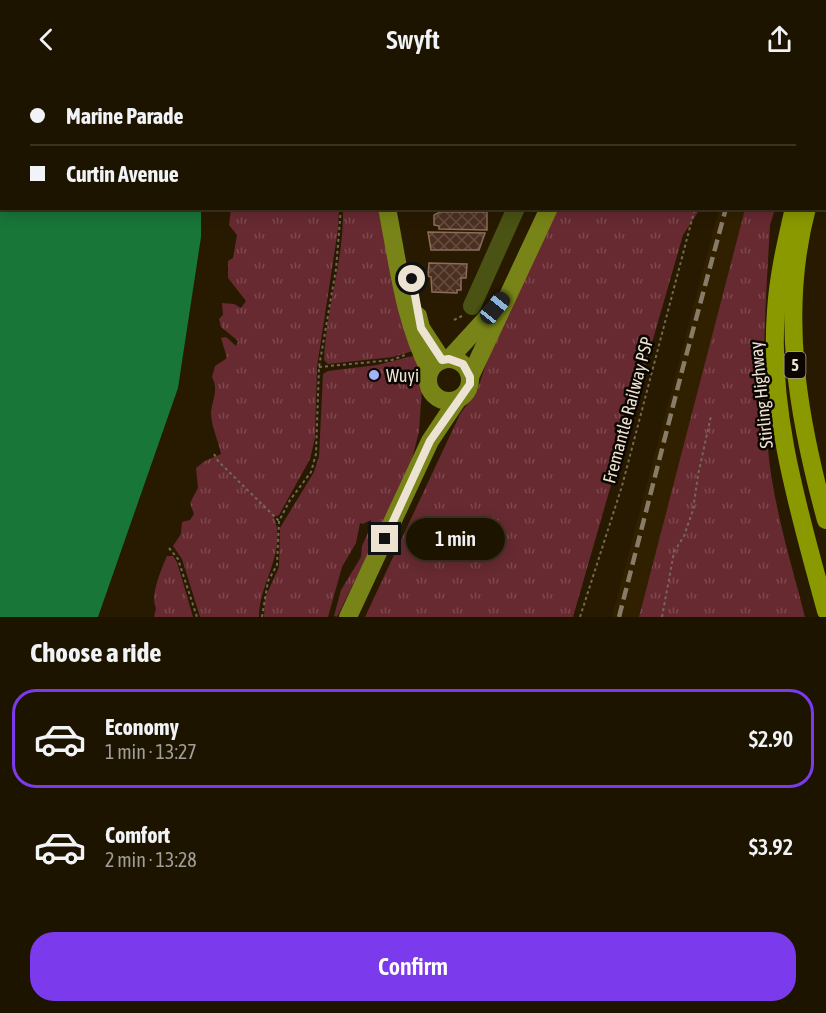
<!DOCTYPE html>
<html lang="en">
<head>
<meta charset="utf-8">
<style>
	:root { --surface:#1d1400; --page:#251d0a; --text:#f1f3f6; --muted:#a09e99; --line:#3b3322; --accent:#7c3aed }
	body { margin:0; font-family:"Asap Condensed",sans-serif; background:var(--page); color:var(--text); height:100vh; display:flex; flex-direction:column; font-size:22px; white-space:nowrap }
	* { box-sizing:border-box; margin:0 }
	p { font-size:20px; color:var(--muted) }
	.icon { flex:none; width:33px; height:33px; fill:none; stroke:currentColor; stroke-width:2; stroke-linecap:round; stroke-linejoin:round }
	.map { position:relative; height:539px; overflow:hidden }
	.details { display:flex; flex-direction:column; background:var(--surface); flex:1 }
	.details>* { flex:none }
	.guide { position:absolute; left:0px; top:0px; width:826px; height:132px; box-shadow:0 3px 15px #0003,0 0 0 2px var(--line); display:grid; align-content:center; height:132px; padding:0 30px; background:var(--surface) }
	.end { position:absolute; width:27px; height:27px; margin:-14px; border:8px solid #ece3d3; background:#111; box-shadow:0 0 0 3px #111 }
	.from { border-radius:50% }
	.bubble { position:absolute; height:42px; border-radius:21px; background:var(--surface); box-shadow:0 3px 15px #0003,0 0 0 2px var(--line); font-size:20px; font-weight:600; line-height:42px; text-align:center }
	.car { position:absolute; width:18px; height:36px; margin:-18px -9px; border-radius:8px; box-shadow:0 0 4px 2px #0007; background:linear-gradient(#222 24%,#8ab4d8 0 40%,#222 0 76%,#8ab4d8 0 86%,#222 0) }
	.guide b { display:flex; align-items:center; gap:21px; height:57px; font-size:22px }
	.guide b+b { border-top:2px solid var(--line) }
	.guide i { width:15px; height:15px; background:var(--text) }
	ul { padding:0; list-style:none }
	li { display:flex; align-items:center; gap:18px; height:99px; margin:0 12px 9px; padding:0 18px; border:3px solid transparent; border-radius:24px }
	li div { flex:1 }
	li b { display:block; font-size:22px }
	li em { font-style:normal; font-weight:600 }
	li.active { border-color:var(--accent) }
	li>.icon { width:54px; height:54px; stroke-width:1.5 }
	h2 { padding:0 30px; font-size:27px; line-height:72px }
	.button { display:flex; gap:12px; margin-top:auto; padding:12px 30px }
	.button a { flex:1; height:69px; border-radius:24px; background:var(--accent); color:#fff; font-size:24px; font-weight:600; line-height:69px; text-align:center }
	header { display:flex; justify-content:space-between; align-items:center; height:78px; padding:0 30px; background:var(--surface); font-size:27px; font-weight:600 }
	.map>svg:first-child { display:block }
</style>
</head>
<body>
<header><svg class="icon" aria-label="back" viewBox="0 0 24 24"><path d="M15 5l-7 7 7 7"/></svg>Swyft<svg class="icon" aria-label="share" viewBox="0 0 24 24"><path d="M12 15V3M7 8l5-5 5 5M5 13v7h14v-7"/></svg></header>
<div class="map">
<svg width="826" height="539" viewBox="0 0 826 539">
	<defs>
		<pattern id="grass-tufts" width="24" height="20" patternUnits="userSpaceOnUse" patternTransform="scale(1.5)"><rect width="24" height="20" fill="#672a31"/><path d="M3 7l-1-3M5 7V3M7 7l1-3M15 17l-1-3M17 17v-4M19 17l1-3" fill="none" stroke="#7d494e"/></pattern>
		<pattern id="building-cross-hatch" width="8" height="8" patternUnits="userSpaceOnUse" patternTransform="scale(1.5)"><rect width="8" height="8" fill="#4b3021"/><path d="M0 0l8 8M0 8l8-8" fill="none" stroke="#654e40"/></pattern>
	</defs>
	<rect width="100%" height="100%" fill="#271a00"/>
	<!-- built -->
	<path fill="#312000" d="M 719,131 L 745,131 L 639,539 L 612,539 Z"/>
	<!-- grass -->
	<g fill="url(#grass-tufts)">
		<path d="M 231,131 L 339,131 L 338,151 L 317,289 L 315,360 L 310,381 L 279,437 L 274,439 C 287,474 259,505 259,539 L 200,539 L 182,481 L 173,468 L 181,456 L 182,444 L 190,442 L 194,436 L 190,425 L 198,410 L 196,390 L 205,383 L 221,376 C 219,364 211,348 211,335 C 212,322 219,312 212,299 L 215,288 L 227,280 L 221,260 L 226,259 L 236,268 L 238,263 L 221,249 L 219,241 L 223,237 L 222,225 L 234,226 L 241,230 L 246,223 L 228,200 L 228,183 L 233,180 L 237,157 L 229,147 Z"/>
		<path d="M 343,131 L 378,131 L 401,232 L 416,272 L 393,279 L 328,286 L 324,282 C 326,231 344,182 343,131 Z"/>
		<path d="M 552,131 L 700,131 L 683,157 L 573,539 L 365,539 L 460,336 L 477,313 L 489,277 Z"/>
		<path d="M 745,131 L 775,131 L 770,147 C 766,221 760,297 768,371 C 773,427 791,484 805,539 L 639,539 Z"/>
		<path d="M 417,277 L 422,310 L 419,353 L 410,390 L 337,539 L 334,538 L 341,512 L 361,479 L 362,468 L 371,448 L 371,442 L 363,446 L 360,445 L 356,465 L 342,489 L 328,539 L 264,539 L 265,520 L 279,489 L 280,450 L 314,394 L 319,379 L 323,296 L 328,293 L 377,287 Z"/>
		<path d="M 167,478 L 173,478 L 177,484 L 193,539 L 154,539 L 156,530 C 150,517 161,492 167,478 Z"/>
	</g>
	<!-- water -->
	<path fill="#187639" d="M 0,0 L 196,0 L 2,2 L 2,130 L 201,131 L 201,159 L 178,310 L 98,539 L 0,539 Z"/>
	<!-- building -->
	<g fill="url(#building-cross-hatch)" stroke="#8c6c5c" stroke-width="1.5">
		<rect x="395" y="0" width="69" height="2"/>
		<rect x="503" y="0" width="51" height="2"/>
		<path d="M 440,134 L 487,134 L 487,152 L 439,151 L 439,148 L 434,147 L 434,137 Z"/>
		<path d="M 428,154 L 485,155 L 479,172 L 431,172 Z"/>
		<path d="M 429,185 L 467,186 L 466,200 L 461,200 L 461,212 L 457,212 L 457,215 L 432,214 L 431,199 L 428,198 Z"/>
	</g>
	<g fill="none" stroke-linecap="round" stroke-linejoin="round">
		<!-- path -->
		<g stroke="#756953" stroke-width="2" stroke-dasharray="3 3" stroke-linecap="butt">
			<path d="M 702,0 L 702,2"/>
			<path d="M 454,242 L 462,238"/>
			<path d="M 319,289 L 392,282 L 405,277"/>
			<path d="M 214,376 L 218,383 L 279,443"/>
			<path d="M 169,470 L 178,481 L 197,539"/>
			<path d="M 262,539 L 268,503 L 277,487 L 279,443 L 290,422 L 311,394 L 316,376 L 319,289 L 336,191 L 341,130"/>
			<path d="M 580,539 L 622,408 L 695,130"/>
			<path d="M 662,539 L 674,474 L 684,458 L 693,432 L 698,397 L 711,338"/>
		</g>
		<!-- minor -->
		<g stroke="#4a5214" stroke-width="18">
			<path d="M 575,2 L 576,0"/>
			<path d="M 472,228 L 516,130"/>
		</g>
		<!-- major -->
		<g stroke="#788417" stroke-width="18">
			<path d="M 360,0 L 360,2"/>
			<path d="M 608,2 L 609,0"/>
			<path d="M 387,130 C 398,185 404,243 430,293"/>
			<path d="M 418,238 L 421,250 L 442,282"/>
			<path d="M 449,281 L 492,234"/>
			<circle cx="449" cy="302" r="21"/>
			<path d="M 470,299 L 549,130"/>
			<path d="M 348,539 L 430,363 L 458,321"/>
		</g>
		<!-- highway -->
		<g stroke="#8a9900" stroke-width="18">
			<path d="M 825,12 L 826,8"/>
			<path d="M 825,63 L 826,59"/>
			<path d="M 794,130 C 786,164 778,199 776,233 C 768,334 800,437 826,533"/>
			<path d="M 807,130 C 779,235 798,340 826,442"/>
		</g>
		<!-- rail -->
		<g stroke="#877c67" stroke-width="4.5" stroke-dasharray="12 6" stroke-linecap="butt">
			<path d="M 770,2 L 770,0"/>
			<path d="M 619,539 L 682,293 L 726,130"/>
		</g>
	</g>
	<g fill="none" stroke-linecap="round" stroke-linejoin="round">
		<!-- route -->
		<path stroke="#ece3d3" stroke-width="8" d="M 385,461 L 430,363 L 470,306 L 470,299 L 463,286 L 449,281 L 442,282 L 421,250 L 412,201"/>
	</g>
	<!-- markers -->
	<circle fill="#a2b2fd" stroke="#0b0601" stroke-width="2" cx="374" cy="297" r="6"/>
	<g text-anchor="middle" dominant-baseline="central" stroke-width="5" stroke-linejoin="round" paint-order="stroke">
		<!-- shield labels -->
		<rect fill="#0b0601" stroke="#a8a194" stroke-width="1.5" x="784.5" y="274" width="21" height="26" rx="4.5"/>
		<g font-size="16" font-weight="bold" fill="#ece3d3">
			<text x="795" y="287">5</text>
		</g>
		<!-- poi labels -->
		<g font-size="18" fill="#ece3d3" stroke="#0b0601" text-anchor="start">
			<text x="386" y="297">Wuyi</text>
		</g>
		<!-- street labels -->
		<g font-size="18" fill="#ece3d3" stroke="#0b0601">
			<text transform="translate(761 317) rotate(-96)">Stirling Highway</text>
			<text transform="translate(628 332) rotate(-75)">Fremantle Railway PSP</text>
		</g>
	</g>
</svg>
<i class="end from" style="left:412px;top:201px"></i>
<i class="end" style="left:385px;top:461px"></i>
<div class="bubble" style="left:406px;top:440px;width:99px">1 min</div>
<i class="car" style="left:495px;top:230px;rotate:39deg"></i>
<div class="guide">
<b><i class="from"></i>Marine Parade</b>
<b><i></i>Curtin Avenue</b>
</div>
</div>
<section class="details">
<h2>Choose a ride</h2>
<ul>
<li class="active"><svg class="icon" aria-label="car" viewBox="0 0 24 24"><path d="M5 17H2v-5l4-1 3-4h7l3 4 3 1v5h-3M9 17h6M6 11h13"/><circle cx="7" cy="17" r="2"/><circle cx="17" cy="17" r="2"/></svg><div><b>Economy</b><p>1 min · 13:27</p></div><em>$2.90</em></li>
<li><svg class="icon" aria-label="car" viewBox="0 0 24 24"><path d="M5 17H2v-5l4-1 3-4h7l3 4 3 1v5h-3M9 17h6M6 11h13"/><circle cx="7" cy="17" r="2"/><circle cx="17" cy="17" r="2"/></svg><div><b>Comfort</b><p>2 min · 13:28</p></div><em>$3.92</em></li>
</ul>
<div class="button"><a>Confirm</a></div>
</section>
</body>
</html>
